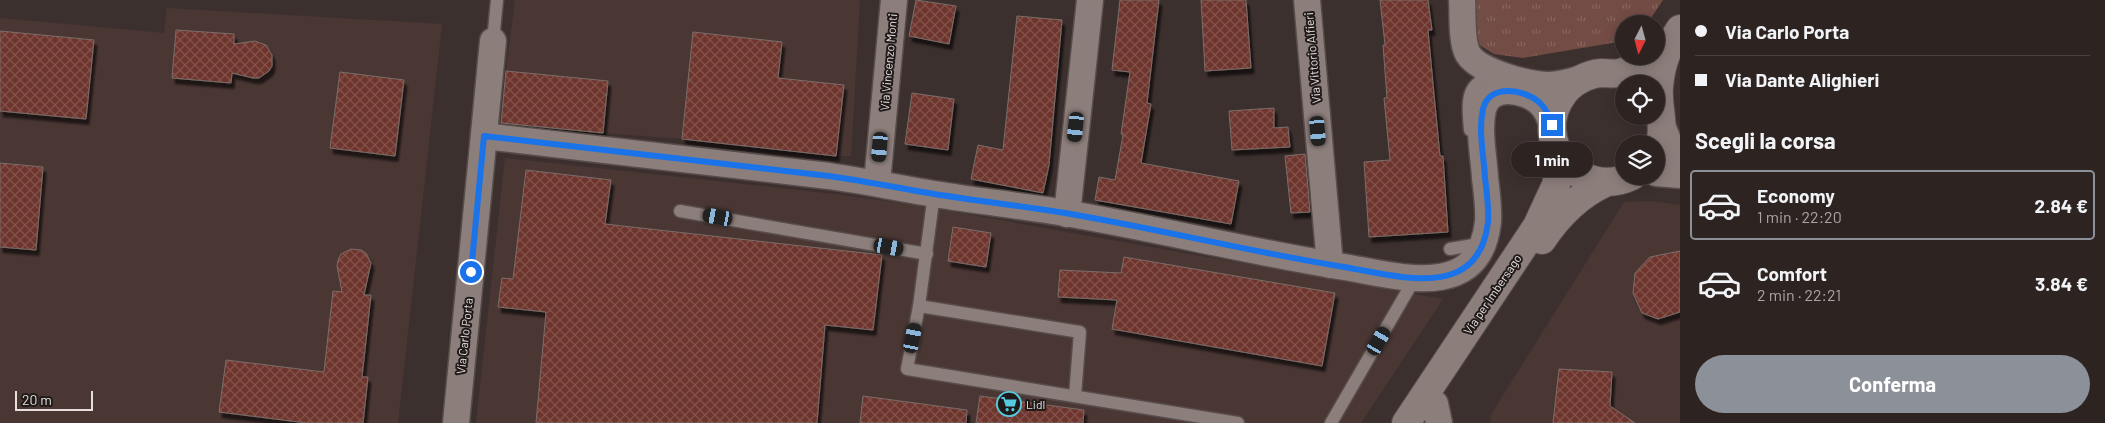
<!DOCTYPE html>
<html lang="it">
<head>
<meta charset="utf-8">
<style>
	:root { --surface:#2d2422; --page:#352c2a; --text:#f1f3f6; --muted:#a7a4a5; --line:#484140; --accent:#8c9099 }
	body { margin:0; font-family:Barlow,sans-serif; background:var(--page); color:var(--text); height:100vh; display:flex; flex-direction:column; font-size:19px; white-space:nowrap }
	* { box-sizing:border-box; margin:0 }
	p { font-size:16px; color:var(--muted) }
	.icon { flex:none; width:28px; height:28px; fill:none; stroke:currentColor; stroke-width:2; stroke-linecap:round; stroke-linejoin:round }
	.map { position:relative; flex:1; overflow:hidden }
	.drawer { display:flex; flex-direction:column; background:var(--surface); width:425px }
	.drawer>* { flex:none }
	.hud { display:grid; align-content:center; height:110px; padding:0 15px; background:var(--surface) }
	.needle { width:32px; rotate:186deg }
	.tools { position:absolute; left:1615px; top:15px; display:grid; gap:10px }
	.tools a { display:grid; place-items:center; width:50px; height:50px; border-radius:50%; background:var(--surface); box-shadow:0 2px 12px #0003,0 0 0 1px var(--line); font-size:25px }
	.scale { position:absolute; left:15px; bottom:12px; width:78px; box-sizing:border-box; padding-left:5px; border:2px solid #e6dfdd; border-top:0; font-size:14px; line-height:18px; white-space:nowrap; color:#e6dfdd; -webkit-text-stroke:4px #1f1a19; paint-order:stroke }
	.end { position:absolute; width:22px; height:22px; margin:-11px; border:6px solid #1a73e8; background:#fff; box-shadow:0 0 0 2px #fff }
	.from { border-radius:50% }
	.bubble { position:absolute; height:35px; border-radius:18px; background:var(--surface); box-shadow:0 2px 12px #0003,0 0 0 1px var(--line); font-size:16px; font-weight:700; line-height:35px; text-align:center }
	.car { position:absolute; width:15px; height:30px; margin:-15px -8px; border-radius:6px; box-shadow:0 0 4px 1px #0007; background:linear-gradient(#222 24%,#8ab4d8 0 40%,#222 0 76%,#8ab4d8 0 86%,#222 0) }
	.hud b { display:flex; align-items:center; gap:18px; height:48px; font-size:19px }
	.hud b+b { border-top:1px solid var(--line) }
	.hud i { width:12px; height:12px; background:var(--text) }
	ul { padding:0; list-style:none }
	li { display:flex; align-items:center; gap:15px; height:70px; margin:0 10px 8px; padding:0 5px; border:2px solid transparent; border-radius:5px }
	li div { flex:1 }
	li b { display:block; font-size:19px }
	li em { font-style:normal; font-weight:700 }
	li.on { border-color:var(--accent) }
	li>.icon { width:45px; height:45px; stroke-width:1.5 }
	h2 { padding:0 15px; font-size:22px; line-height:60px }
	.cta { display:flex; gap:10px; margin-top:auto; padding:10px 15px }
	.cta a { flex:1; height:58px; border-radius:30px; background:var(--accent); color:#fff; font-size:20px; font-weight:700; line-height:58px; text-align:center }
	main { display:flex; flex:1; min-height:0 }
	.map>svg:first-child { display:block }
</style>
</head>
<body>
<main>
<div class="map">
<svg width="1680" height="423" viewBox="0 0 1680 423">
	<defs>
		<pattern id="grass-tufts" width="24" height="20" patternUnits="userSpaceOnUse" patternTransform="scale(1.25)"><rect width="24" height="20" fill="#734c45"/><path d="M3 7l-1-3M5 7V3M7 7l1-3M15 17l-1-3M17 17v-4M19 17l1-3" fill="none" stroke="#87655f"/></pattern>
		<pattern id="building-cross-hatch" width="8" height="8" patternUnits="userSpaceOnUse" patternTransform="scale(1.25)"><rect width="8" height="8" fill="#6e362d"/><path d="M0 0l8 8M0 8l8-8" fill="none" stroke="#83534b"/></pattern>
		<filter id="shadow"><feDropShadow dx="3" dy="5.5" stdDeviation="1" flood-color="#0009"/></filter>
	</defs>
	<rect width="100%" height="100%" fill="#3c302e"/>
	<!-- built -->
	<g fill="#4a3734">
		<path d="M 515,0 L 860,0 L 851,156 L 836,156 L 682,139 L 603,133 L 506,71 Z"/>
		<path d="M 167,8 L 442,24 L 398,423 L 0,423 L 0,18 L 164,33 Z"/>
		<path d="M 505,158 L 835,194 L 915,205 L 1443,299 L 1361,423 L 476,423 Z"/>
		<path d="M 1650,201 L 1680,205 L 1680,423 L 1491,423 L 1490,416 L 1624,202 Z"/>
	</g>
	<!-- grass -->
	<path fill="url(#grass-tufts)" d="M 1472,0 L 1663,0 L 1647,24 L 1624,24 L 1624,41 L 1523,58 L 1494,54 L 1476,43 Z"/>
	<!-- building -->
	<g fill="url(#building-cross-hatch)" stroke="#7a6d6b" filter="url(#shadow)">
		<path d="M 916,0 L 956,6 L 949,44 L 909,36 Z"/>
		<path d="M 1120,0 L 1159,0 L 1147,103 L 1151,104 L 1141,163 L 1239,181 L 1231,224 L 1095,200 L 1099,177 L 1115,180 L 1123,135 L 1121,134 L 1130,72 L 1112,70 Z"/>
		<path d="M 1201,0 L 1246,0 L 1251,68 L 1205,71 Z"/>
		<path d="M 1380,0 L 1428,0 L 1432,30 L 1428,30 L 1434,94 L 1440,156 L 1443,156 L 1448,232 L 1369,237 L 1364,162 L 1390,160 L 1384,98 L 1387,98 L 1383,45 L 1385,45 Z"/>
		<path d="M 1017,16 L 1062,20 L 1049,165 L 1043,193 L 971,179 L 978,145 L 1003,150 Z"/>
		<path d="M 176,30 L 234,34 L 234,44 L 255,41 L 260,43 L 266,45 L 272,55 L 272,66 L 269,71 L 259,78 L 253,78 L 232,73 L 231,83 L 172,78 Z"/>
		<path d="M 0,31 L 94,40 L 86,119 L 0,111 Z"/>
		<path d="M 693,32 L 782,42 L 778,78 L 844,85 L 836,156 L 682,139 Z"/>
		<path d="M 506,71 L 608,81 L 603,133 L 501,123 Z"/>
		<path d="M 340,72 L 404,80 L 395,156 L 330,148 Z"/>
		<path d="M 912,93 L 954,99 L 948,150 L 905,144 Z"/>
		<path d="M 1274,108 L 1274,128 L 1288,127 L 1290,147 L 1232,150 L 1229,111 Z"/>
		<path d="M 1305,154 L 1310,212 L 1291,213 L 1285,156 Z"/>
		<path d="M 0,163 L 43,167 L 36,250 L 0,247 Z"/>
		<path d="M 526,170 L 611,180 L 605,224 L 882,255 L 873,330 L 825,325 L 817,423 L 536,423 L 546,312 L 498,307 L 502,278 L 513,279 Z"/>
		<path d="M 953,227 L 991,233 L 986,267 L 948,261 Z"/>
		<path d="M 351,249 L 361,250 L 366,253 L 371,263 L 364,295 L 371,295 L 362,377 L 368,377 L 363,423 L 307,423 L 219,412 L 226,360 L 324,372 L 333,291 L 342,292 L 337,266 L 338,260 L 341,254 Z"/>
		<path d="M 1680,251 L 1680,312 L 1658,319 L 1642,313 L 1633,293 L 1635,273 L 1650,257 Z"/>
		<path d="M 1124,257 L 1335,293 L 1322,366 L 1112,329 L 1117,300 L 1058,297 L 1060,270 L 1121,273 Z"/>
		<path d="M 1559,369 L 1612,372 L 1610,406 L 1635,423 L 1553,423 Z"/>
		<path d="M 863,396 L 967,410 L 966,423 L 860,423 Z"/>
		<path d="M 980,396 L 1084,410 L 1083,423 L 976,423 Z"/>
	</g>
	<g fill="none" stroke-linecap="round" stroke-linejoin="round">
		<defs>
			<g id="lane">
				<path d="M 493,41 L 497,0"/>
				<path d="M 1470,130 C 1468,104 1464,82 1495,75"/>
				<path d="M 934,194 L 919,306 L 907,369 L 1238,423"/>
				<path d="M 680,211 L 927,254"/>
				<path d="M 1450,249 L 1479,244"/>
				<path d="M 919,306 L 1080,332 L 1075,396"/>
				<path d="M 1331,423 L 1415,278"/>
			</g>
			<g id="street">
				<path d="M 1307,0 L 1330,265"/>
				<path d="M 1462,0 C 1463,14 1461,42 1468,54 C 1479,72 1529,85 1549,85 C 1560,85 1570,82 1580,79"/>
				<path d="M 1663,128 L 1672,150 L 1680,161"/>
				<path d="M 484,136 C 599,150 714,162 829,176 C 864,181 899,188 934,194 C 978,201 1022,206 1065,213 C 1159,229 1251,252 1344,267 C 1398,276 1479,302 1488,222 C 1489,208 1487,193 1485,178 C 1484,157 1478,131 1483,109 C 1489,83 1525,89 1540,103 C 1547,110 1549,116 1552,125"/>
				<path d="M 1656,173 L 1680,175"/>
				<path d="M 877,183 L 894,0"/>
				<path d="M 1067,214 L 1090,0"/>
				<path d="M 1435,404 L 1439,423"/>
				<path d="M 456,423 L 493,41"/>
			</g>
			<g id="secondary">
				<path d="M 1656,152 C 1668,132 1657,109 1659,87 C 1661,64 1667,48 1680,29"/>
				<path d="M 1632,176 C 1579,201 1528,140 1564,93 C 1572,82 1588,74 1601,73 C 1607,73 1614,74 1620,73 C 1633,69 1644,63 1655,56"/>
				<path d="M 1542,240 C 1558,216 1579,195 1605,183"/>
				<path d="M 1406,423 L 1537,226 L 1556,185 L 1561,158"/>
			</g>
		</defs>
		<!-- lane casing -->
		<use href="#lane" stroke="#564c4a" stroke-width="15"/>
		<!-- street casing -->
		<use href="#street" stroke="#564c4a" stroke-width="29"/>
		<!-- secondary casing -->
		<use href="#secondary" stroke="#564c4a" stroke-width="30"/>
		<!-- lane -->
		<use href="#lane" stroke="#8c7e7b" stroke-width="12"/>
		<!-- street -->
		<use href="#street" stroke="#8c7e7b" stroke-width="26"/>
		<!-- secondary -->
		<use href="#secondary" stroke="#8c7e7b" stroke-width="28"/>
	</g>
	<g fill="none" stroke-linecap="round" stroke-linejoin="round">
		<!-- route -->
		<path stroke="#1a73e8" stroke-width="6" d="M 471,272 L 484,136 C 599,150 714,162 829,176 C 864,181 899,188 934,194 C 978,201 1022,206 1065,213 C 1159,229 1251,252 1344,267 C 1398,276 1479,302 1488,222 C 1489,208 1487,193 1485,178 C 1484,156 1478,131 1483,109 C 1489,83 1525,89 1540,103 C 1547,110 1549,116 1552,125"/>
	</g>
	<!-- icons -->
	<defs>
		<symbol id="supermarket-ring" viewBox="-11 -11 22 22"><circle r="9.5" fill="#1f1a19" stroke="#55cadf" stroke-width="1.5"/><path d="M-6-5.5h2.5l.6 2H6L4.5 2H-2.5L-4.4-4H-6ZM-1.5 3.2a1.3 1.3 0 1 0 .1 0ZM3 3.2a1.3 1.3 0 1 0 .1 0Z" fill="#55cadf"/></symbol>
	</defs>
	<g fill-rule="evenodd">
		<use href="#supermarket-ring" x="995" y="390" width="28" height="28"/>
	</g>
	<g text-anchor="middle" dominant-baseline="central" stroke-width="4" stroke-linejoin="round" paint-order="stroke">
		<!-- street labels -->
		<g font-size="12" fill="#e6dfdd" stroke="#1f1a19">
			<text transform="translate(1312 58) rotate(-95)">Via Vittorio Alfieri</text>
			<text transform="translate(888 62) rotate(-85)">Via Vincenzo Monti</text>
			<text transform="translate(1492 294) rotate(-56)">Via per Imbersago</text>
			<text transform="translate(464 336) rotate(-84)">Via Carlo Porta</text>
		</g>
		<!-- poi labels -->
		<g font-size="12" fill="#e6dfdd" stroke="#1f1a19" text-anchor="start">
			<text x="1026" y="404">Lidl</text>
		</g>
	</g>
</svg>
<div class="tools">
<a><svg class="needle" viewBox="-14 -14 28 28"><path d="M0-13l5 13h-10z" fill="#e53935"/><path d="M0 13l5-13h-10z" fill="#a7a4a5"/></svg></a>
<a><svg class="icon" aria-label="locate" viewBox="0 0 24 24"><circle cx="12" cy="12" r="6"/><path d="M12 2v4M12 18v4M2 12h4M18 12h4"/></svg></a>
<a><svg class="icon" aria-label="layers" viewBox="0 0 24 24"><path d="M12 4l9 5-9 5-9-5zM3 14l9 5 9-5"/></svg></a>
</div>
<div class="scale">20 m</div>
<i class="end from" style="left:471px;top:272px"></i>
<i class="end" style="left:1552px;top:125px"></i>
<div class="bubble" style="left:1511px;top:142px;width:82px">1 min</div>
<i class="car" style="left:1076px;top:127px;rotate:186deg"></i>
<i class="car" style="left:1318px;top:131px;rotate:175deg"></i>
<i class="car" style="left:880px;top:147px;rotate:185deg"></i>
<i class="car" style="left:718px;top:217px;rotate:280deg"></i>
<i class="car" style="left:889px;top:247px;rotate:100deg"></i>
<i class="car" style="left:913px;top:338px;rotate:11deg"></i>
<i class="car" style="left:1379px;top:341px;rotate:30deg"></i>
</div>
<section class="drawer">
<div class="hud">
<b><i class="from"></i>Via Carlo Porta</b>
<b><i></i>Via Dante Alighieri</b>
</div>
<h2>Scegli la corsa</h2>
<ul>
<li class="on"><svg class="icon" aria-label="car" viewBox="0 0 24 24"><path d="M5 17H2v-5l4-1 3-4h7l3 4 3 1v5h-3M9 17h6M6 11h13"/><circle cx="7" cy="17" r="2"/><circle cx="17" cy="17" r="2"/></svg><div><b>Economy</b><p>1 min · 22:20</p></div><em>2.84 €</em></li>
<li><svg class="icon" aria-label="car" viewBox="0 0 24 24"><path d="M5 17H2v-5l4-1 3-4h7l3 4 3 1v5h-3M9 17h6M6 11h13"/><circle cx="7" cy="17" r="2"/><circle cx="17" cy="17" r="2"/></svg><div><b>Comfort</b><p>2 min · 22:21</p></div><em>3.84 €</em></li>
</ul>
<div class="cta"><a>Conferma</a></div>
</section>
</main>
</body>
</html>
